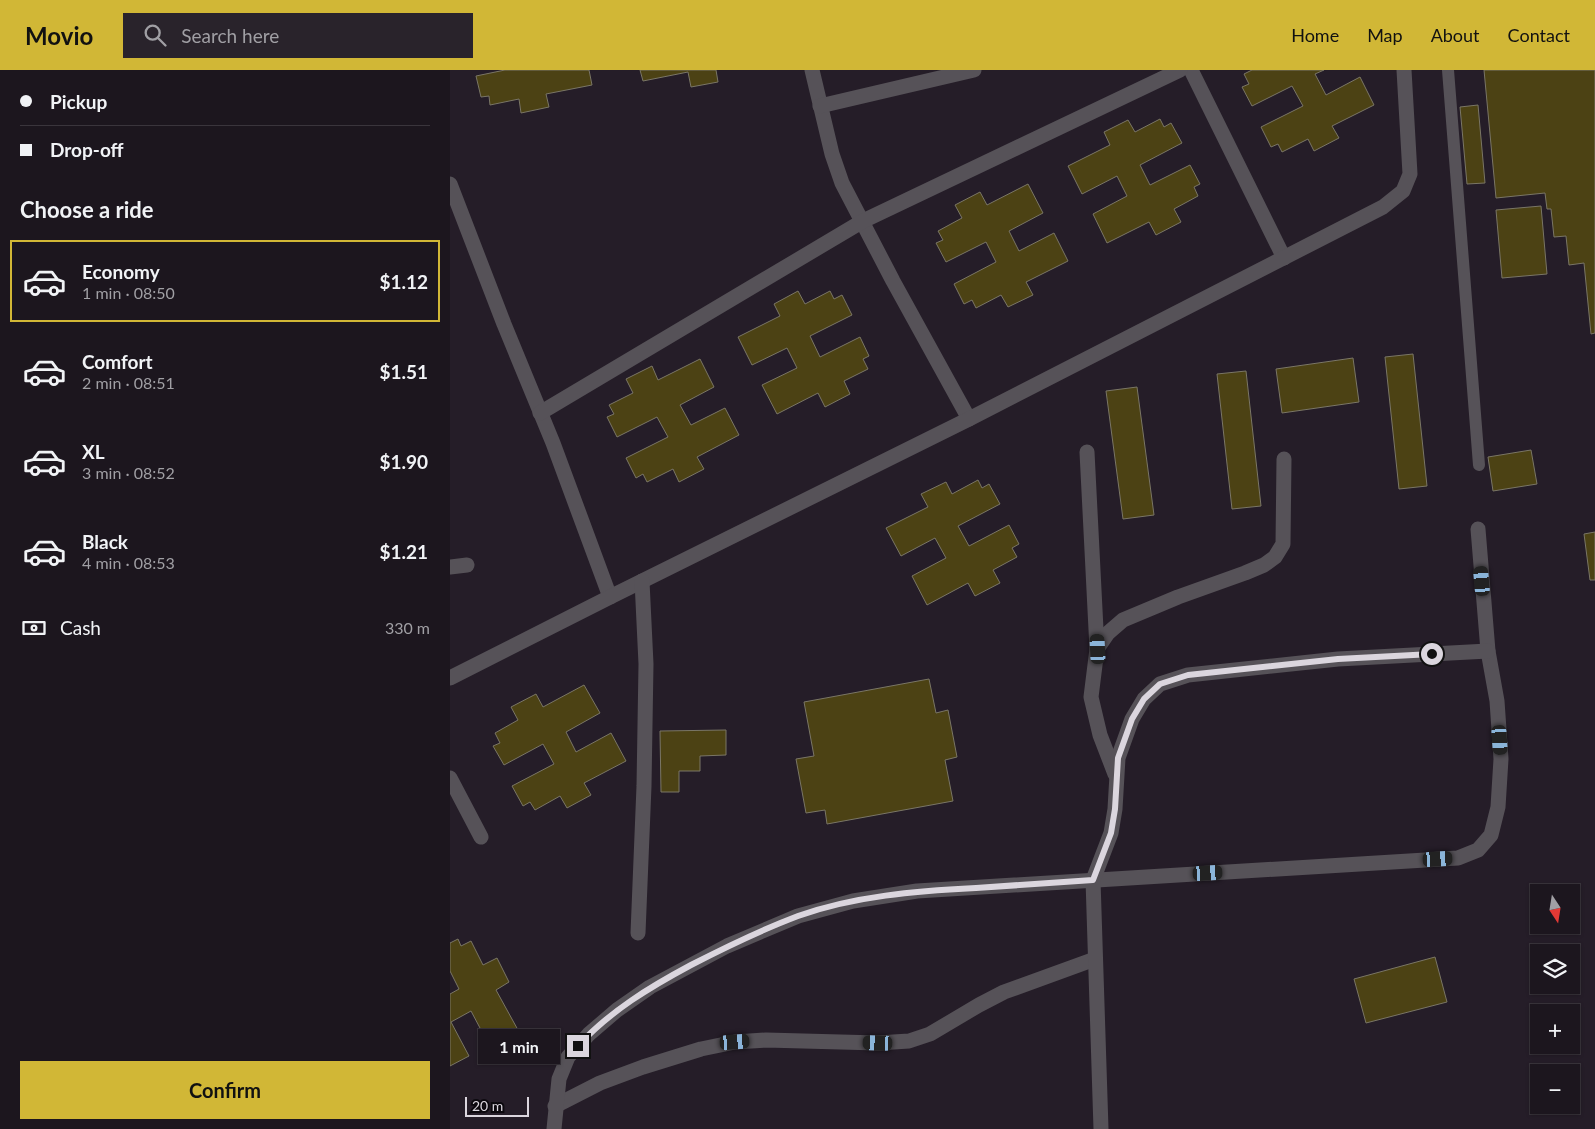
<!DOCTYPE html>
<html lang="en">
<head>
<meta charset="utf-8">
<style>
	:root { --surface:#1c161e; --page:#29232b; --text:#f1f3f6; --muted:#a09fa4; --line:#3a353c; --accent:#d1b736 }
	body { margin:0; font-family:Lato,sans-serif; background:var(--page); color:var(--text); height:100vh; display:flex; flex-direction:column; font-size:19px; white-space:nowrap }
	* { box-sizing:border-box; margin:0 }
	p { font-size:16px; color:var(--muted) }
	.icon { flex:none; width:28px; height:28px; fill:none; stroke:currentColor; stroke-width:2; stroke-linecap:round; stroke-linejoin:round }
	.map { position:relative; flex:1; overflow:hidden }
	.side { display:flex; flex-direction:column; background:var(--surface); width:450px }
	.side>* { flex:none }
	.guide { display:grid; align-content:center; height:110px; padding:0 20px; background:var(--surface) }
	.needle { width:32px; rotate:168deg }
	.buttons { position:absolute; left:1080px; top:814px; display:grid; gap:10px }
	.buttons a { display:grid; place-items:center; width:50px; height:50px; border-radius:0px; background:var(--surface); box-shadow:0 1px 4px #0004,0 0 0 1px var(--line); font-size:25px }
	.scale { position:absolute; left:15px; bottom:12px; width:64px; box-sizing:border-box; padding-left:5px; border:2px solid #dbd6de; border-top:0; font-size:14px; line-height:18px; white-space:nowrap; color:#dbd6de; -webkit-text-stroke:4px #0c090e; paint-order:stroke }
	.end { position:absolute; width:22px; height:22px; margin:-11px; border:6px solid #dbd6de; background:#111; box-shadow:0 0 0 2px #111 }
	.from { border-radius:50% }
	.bubble { position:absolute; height:35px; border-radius:0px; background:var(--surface); box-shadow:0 1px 4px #0004,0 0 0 1px var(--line); font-size:16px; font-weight:700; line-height:35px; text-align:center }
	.car { position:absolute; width:15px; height:30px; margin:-15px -8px; border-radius:6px; box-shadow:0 0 4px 1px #0007; background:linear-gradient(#222 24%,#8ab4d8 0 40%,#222 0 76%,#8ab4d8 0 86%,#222 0) }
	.guide b { display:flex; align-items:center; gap:18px; height:48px; font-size:19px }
	.guide b+b { border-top:1px solid var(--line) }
	.guide i { width:12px; height:12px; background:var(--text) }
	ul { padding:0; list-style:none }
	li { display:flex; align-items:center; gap:15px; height:82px; margin:0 10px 8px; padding:0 10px; border:2px solid transparent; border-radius:0px }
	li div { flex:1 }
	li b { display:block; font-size:19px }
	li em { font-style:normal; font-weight:700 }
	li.selected { border-color:var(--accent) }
	li>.icon { width:45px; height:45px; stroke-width:1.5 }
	h2 { padding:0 20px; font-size:22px; line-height:60px }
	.pay { display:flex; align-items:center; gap:12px; height:55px; padding:0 20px; font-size:19px }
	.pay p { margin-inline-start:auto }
	.primary-button { display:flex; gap:10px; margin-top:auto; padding:10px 20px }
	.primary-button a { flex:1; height:58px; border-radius:0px; background:var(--accent); color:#111; font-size:20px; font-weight:700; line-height:58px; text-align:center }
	header { display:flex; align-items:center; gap:30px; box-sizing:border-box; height:70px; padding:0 25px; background:var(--accent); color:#111 }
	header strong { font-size:24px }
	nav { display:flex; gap:28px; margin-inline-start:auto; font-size:18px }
	.search { width:350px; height:45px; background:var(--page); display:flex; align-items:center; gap:12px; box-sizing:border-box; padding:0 18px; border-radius:0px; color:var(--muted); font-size:19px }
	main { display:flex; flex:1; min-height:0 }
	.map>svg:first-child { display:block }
</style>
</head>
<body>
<header>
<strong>Movio</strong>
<div class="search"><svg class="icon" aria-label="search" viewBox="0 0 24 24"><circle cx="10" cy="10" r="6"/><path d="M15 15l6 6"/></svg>Search here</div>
<nav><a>Home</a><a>Map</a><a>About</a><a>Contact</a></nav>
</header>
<main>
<section class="side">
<div class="guide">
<b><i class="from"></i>Pickup</b>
<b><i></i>Drop-off</b>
</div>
<h2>Choose a ride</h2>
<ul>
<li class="selected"><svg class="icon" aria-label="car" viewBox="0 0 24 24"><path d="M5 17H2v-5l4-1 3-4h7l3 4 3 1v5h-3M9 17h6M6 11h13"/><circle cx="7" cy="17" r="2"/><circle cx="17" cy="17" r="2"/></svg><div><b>Economy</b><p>1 min · 08:50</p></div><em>$1.12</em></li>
<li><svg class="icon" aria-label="car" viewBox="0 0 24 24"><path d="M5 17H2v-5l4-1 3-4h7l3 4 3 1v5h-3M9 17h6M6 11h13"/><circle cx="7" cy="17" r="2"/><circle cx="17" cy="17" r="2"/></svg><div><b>Comfort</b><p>2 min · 08:51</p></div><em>$1.51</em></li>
<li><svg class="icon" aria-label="car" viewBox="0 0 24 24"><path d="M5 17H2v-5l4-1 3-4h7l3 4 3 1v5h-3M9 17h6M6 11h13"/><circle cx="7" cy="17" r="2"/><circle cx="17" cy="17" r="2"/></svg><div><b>XL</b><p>3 min · 08:52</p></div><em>$1.90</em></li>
<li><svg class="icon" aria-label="car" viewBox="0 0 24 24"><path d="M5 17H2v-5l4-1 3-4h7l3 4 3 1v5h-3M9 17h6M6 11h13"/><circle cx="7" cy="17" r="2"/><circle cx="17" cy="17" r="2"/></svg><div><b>Black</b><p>4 min · 08:53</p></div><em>$1.21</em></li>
</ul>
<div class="pay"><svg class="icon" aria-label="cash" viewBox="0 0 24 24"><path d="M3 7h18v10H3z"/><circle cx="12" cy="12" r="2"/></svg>Cash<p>330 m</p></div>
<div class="primary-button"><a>Confirm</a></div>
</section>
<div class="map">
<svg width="1145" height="1059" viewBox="0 0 1145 1059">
	<rect width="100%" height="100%" fill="#251d28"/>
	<!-- building -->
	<g fill="#4c4214" stroke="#7a7666">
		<path d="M 55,0 L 139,0 L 142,15 L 96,24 L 99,37 L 71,43 L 69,29 L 40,35 L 39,26 L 31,27 L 26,6 Z"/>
		<path d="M 190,0 L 266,0 L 268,12 L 241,17 L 238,2 L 193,11 Z"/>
		<path d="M 802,0 L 874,0 L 865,4 L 876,25 L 910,7 L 924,35 L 882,56 L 889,68 L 864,81 L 858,69 L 832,82 L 828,74 L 821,77 L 811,57 L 853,36 L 842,16 L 802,36 L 792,17 L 799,14 L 794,4 Z"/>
		<path d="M 1034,0 L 1145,0 L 1145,263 L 1141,264 L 1134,193 L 1119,195 L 1116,166 L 1104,167 L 1101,139 L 1097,139 L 1095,123 L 1046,128 Z"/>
		<path d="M 1028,35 L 1035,113 L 1017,114 L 1010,37 Z"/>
		<path d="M 710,49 L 714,57 L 721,53 L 732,73 L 690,95 L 700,115 L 740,95 L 750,114 L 744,117 L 748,126 L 724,139 L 731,152 L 706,165 L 699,152 L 657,173 L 643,144 L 677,126 L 667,106 L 632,124 L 618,96 L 660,75 L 654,62 L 678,50 L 685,62 Z"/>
		<path d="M 578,114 L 593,143 L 559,161 L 569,181 L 604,163 L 618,191 L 576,212 L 583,225 L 558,237 L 551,225 L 526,238 L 522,230 L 514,234 L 504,214 L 546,192 L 536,172 L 496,192 L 486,173 L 493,170 L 488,161 L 512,148 L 505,135 L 530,122 L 537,135 Z"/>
		<path d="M 1091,136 L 1097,204 L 1052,208 L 1046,140 Z"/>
		<path d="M 348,221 L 355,234 L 380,221 L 384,229 L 392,225 L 402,245 L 360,266 L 370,287 L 410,267 L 419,286 L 413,289 L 418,299 L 394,311 L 400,324 L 375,337 L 368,323 L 327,344 L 312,315 L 347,298 L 337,278 L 302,295 L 288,267 L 330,246 L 324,234 Z"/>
		<path d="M 963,284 L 977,416 L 949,419 L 935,287 Z"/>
		<path d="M 903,288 L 909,332 L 832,343 L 826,299 Z"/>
		<path d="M 250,289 L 264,317 L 230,335 L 241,355 L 275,338 L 289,365 L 247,387 L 254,399 L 229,412 L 223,399 L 197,412 L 193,404 L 186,408 L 176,388 L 218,367 L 207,347 L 167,367 L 157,347 L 164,344 L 159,335 L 183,323 L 176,309 L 202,296 L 208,310 Z"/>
		<path d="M 796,301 L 811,436 L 782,439 L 767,304 Z"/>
		<path d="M 687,317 L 704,445 L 673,449 L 656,321 Z"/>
		<path d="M 1081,380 L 1087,414 L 1043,421 L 1038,387 Z"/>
		<path d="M 528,410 L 532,418 L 539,414 L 550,434 L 508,456 L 519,476 L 559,455 L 569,474 L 562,478 L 567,487 L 543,500 L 550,513 L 525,526 L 518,513 L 477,535 L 462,506 L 496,488 L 485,468 L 451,486 L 436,458 L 478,437 L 471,424 L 496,412 L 502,424 Z"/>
		<path d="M 1145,462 L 1145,510 L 1140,510 L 1134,464 Z"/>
		<path d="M 479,609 L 486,643 L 498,640 L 507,687 L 495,690 L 503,731 L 377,754 L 375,740 L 356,743 L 346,689 L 364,686 L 354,632 Z"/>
		<path d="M 134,615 L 150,643 L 116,662 L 126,682 L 161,663 L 176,691 L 134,713 L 141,725 L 117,738 L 110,726 L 85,740 L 80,732 L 73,736 L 62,716 L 104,694 L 93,674 L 54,695 L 43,676 L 50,673 L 45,663 L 68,650 L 61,637 L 86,624 L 93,637 Z"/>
		<path d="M 276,660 L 276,685 L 250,686 L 250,701 L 229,701 L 229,722 L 211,722 L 210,661 Z"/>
		<path d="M 8,869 L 11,876 L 21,871 L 33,895 L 47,888 L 59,912 L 46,920 L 68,960 L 39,975 L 21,941 L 1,952 L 19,986 L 0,996 L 0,924 L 9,919 L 0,901 L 0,873 Z"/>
		<path d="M 985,887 L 997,932 L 916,953 L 904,909 Z"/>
	</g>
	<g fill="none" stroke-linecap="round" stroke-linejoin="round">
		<!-- lane -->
		<path stroke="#565258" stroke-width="12" d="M 998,0 L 1029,395"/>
		<!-- street -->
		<g stroke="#565258" stroke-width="15">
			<path d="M 362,0 L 382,84 L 392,113 L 443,211 L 519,349"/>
			<path d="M 741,0 L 834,188"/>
			<path d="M 370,36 L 524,0"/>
			<path d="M 0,114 L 54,254 L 103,373 L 160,527"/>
			<path d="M 90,343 L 413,151 L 730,0"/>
			<path d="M 637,382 L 647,579"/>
			<path d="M 0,497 L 17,495"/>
			<path d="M 0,608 L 160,527 L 519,349 L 933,137 L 953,121 L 960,104 L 954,0"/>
			<path d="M 665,704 L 650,665 L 641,627 L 647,579 L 658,563 L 673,550 L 728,527 L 795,503 L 814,495 L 825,487 L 833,474 L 834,389"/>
			<path d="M 0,708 L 31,767"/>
			<path d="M 188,863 L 194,716 L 196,594 L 192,511"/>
			<path d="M 105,1036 L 150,1013 L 193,997 L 251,979 L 285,972 L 316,970 L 428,973 L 459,971 L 480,964 L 529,935 L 554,922 L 645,889"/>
			<path d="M 104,1059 L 109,1009 L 118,987 L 139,964 L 167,940 L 200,917 L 277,876 L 348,846 L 403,831 L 467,821 L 1008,788 L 1028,780 L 1041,765 L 1048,737 L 1051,689 L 1047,631 L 1038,581 L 1028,459"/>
			<path d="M 651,1059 L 643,810 L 661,763 L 665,739 L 668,688 L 682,649 L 694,629 L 710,614 L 738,605 L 888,589 L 1038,581"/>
		</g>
	</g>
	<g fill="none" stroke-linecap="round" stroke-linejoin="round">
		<!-- route -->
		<path stroke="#dbd6de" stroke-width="6" d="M 128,976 C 160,941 200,917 241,895 C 276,877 311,860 348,846 C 404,826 466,821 526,818 C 565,815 604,813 643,810 L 661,763 L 665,739 L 668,688 L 682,649 L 694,629 L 710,614 L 738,605 L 888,589 L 982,584"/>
	</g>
</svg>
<div class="buttons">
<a><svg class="needle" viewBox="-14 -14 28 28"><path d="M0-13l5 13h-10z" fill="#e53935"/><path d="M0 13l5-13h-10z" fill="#a09fa4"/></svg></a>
<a><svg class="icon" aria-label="layers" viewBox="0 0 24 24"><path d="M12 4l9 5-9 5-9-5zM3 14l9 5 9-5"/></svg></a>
<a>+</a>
<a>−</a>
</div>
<div class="scale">20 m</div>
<i class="end from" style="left:982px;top:584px"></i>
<i class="end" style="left:128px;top:976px"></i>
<div class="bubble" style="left:28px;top:959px;width:82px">1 min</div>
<i class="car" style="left:1032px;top:511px;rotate:355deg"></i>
<i class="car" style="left:648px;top:579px;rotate:357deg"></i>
<i class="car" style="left:1050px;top:670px;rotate:176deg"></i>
<i class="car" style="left:988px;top:789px;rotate:87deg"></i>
<i class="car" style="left:758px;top:803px;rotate:87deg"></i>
<i class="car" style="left:285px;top:972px;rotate:86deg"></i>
<i class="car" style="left:428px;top:973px;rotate:272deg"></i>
</div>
</main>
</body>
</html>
